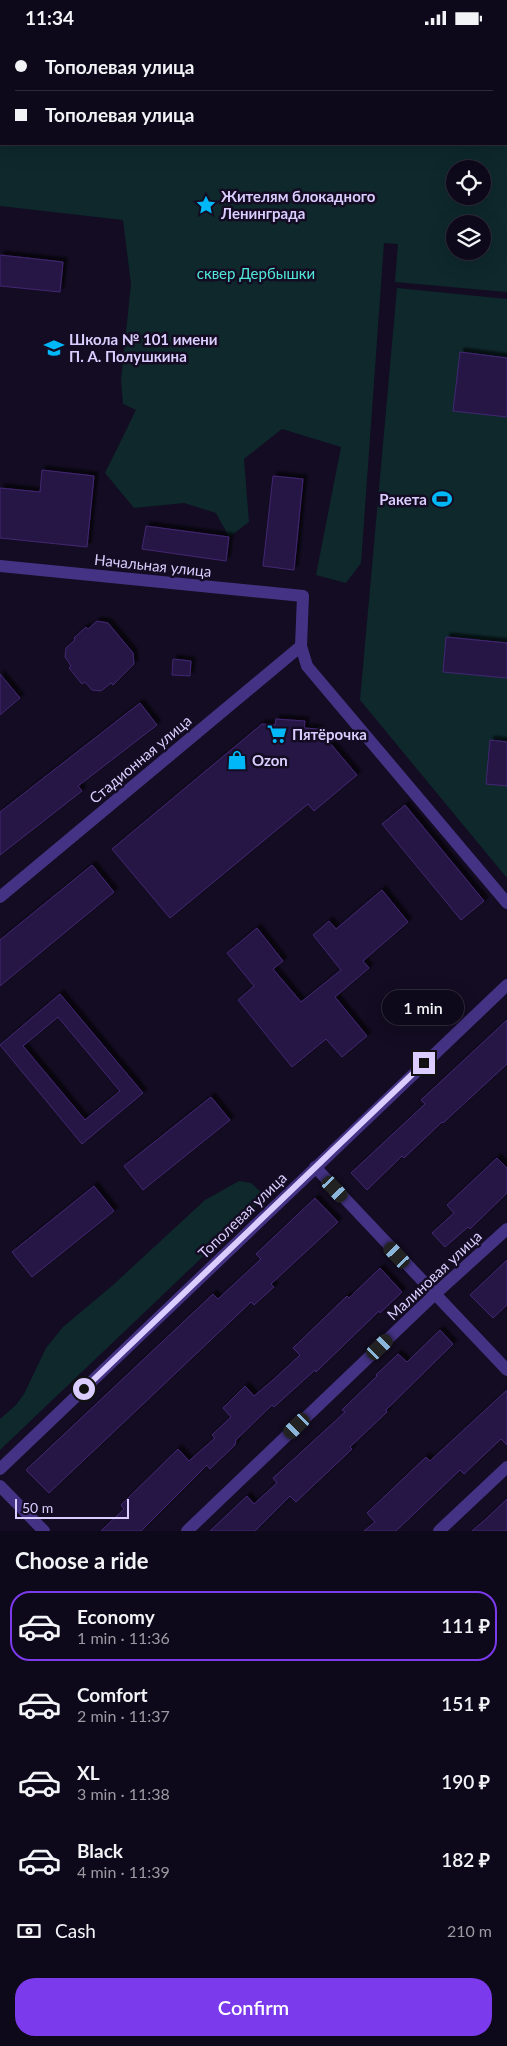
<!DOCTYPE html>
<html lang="en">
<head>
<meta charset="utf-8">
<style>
	:root { --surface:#0e091a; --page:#171223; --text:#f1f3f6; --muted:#9b9aa2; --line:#2e2a39; --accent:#7c3aed }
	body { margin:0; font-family:Lato,sans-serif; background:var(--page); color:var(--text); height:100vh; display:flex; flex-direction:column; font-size:19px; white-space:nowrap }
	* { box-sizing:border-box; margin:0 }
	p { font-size:16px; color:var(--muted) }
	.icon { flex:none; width:28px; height:28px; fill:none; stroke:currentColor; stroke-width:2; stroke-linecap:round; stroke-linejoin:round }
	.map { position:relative; height:1496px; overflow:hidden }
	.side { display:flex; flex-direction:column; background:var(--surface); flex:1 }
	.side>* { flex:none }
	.guide { position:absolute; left:0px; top:0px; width:508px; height:110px; box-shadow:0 5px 20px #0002,0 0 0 1px var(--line); display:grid; align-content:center; height:110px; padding:0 15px; background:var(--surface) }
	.buttons { position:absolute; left:446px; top:125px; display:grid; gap:10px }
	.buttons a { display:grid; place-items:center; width:45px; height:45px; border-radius:50%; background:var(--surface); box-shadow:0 5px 20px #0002,0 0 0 1px var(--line); font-size:25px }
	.scale { position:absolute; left:15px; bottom:12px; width:114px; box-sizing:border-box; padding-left:5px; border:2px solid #dbcdff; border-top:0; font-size:14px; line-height:18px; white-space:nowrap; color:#dbcdff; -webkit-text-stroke:4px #130c22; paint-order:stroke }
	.end { position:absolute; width:22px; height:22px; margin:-11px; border:6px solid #dbcdff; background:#111; box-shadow:0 0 0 2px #111 }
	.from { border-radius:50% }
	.bubble { position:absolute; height:35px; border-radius:18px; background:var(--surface); box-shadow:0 5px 20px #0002,0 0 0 1px var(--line); font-size:16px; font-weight:600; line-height:35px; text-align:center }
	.car { position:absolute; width:15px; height:30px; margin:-15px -8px; border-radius:6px; box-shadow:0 0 4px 1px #0007; background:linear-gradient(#222 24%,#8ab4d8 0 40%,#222 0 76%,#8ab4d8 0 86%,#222 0) }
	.guide b { display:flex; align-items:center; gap:18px; height:48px; font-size:19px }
	.guide b+b { border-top:1px solid var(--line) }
	.guide i { width:12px; height:12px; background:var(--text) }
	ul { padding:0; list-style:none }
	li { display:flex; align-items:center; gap:15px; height:70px; margin:0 10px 8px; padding:0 5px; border:2px solid transparent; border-radius:20px }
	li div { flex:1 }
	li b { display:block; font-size:19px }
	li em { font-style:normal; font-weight:600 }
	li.on { border-color:var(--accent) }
	li>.icon { width:45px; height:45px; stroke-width:1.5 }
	h2 { padding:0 15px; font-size:22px; line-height:60px }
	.pay { display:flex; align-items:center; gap:12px; height:55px; padding:0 15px; font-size:19px }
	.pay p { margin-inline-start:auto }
	.button { display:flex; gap:10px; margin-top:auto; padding:10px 15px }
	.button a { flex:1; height:58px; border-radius:20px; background:var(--accent); color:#fff; font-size:20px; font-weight:600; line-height:58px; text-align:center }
	.status { display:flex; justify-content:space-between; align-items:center; height:35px; padding:0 25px; background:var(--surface); direction:ltr }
	.status svg { height:14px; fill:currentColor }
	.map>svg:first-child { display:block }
</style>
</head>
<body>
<div class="status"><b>11:34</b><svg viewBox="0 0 49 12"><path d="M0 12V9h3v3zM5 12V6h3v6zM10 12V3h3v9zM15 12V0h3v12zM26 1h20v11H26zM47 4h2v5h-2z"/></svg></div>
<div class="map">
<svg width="507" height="1496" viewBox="0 0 507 1496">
	<defs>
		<filter id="shadow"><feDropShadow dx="4" dy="-4" stdDeviation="1" flood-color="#0009"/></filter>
	</defs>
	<rect width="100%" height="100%" fill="#130c22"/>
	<!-- green -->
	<g fill="#0e282c" fill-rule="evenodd">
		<path d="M 0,0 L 325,1 L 1,1 L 1,109 L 506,109 L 507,29 L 507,257 L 395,247 L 398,209 L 384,208 L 361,528 L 346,548 L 316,540 L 341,412 L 282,394 L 244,424 L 249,487 L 229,502 L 216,478 L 184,468 L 134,473 L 105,438 L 136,375 L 123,369 L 121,345 L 131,249 L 123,185 L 0,171 ZM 455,134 L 482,134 L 482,161 L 455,161 ZM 455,189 L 482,189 L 482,216 L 455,216 Z"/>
		<path d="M 397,253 L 507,264 L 507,843 L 360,665 Z"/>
		<path d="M 239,1146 L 251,1148 L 261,1157 L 256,1171 L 0,1415 L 0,1384 L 16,1370 L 24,1359 L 46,1313 L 63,1292 L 113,1250 L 205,1165 Z"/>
	</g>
	<!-- building -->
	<g fill="#271744" stroke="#422772" fill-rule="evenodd" filter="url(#shadow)">
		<path d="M 0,220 L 63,227 L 60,257 L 0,251 Z"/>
		<path d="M 460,317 L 507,323 L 507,382 L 453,376 Z"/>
		<path d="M 42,435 L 94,441 L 87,512 L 0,503 L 0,453 L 40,457 Z"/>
		<path d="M 273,441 L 303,444 L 294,535 L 263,531 Z"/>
		<path d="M 146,491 L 229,502 L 226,526 L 142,514 Z"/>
		<path d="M 97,586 L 108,588 L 133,618 L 134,629 L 113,650 L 111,648 L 101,656 L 92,655 L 85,647 L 82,649 L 69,633 L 71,631 L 65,622 L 66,613 L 75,605 L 74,603 L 86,592 L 88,594 Z"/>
		<path d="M 446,602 L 507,608 L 507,643 L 443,637 Z"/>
		<path d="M 173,624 L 191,626 L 190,641 L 172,640 Z"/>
		<path d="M 0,639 L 20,663 L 0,680 Z"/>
		<path d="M 140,668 L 157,690 L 78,751 L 82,756 L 0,820 L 0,777 Z"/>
		<path d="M 276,684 L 305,686 L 304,693 L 318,694 L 357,740 L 314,776 L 308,769 L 170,883 L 112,814 L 262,689 L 275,690 Z"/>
		<path d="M 490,705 L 507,707 L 507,751 L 486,749 Z"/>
		<path d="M 405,770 L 484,866 L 461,885 L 382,789 Z"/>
		<path d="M 92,830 L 114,857 L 0,951 L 0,905 Z"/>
		<path d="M 382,855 L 408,887 L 363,926 L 369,933 L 335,962 L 367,1001 L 342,1022 L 326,1004 L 292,1032 L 238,965 L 254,951 L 227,918 L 257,893 L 283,926 L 273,934 L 301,967 L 341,935 L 313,900 L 329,886 L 336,894 Z"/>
		<path d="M 60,959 L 143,1058 L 82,1109 L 0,1010 ZM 58,982 L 120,1056 L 85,1085 L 23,1011 Z"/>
		<path d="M 507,985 L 507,1029 L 443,1088 L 442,1087 L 404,1123 L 402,1121 L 367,1155 L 351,1138 L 425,1069 L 421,1065 Z"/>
		<path d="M 211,1062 L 230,1085 L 143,1155 L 124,1131 Z"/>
		<path d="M 497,1123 L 507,1133 L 507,1158 L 470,1194 L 468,1192 L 445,1212 L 432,1198 L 454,1178 L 447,1170 Z"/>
		<path d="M 94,1151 L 114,1176 L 32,1242 L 12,1217 Z"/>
		<path d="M 315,1163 L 338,1187 L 271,1249 L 274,1252 L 254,1270 L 251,1267 L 49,1458 L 26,1435 L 213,1259 L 218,1264 L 261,1224 L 256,1219 Z"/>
		<path d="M 507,1225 L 507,1270 L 493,1283 L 470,1260 Z"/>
		<path d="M 380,1233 L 402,1257 L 380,1278 L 379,1276 L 316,1337 L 315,1335 L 274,1372 L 272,1370 L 236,1405 L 235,1410 L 210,1434 L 207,1430 L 141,1496 L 101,1496 L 124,1474 L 121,1470 L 178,1414 L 189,1426 L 215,1403 L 212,1400 L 231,1382 L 223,1373 L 245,1351 L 254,1361 L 273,1345 L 300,1320 L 293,1313 L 347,1261 L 349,1263 Z"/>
		<path d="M 440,1295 L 453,1309 L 386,1375 L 387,1377 L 350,1412 L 352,1414 L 296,1467 L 290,1461 L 255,1496 L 210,1496 L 247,1461 L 254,1469 L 277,1448 L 273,1443 L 345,1377 L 342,1375 L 377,1341 L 376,1340 L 398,1319 L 407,1327 Z"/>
		<path d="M 507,1355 L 507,1410 L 501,1404 L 464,1439 L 460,1435 L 396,1496 L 364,1496 L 375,1487 L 367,1478 L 426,1422 L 430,1426 Z"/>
		<path d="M 507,1464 L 507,1496 L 472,1496 L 487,1483 Z"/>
	</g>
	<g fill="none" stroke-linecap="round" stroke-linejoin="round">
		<!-- street -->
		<g stroke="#443384" stroke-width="12">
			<path d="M 0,531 L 303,561 L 301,611 L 307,631 L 507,868"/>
			<path d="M 0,862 L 301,611"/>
			<path d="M 315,1132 L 507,1335"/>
			<path d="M 0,1434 L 507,950"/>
			<path d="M 0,1451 L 44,1496"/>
			<path d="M 187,1496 L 435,1259 L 507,1194"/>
			<path d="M 439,1496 L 507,1432"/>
		</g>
	</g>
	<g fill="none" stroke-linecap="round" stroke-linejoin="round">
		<!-- route -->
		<path stroke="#dbcdff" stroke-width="6" d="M 84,1354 L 424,1028"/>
	</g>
	<!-- icons -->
	<defs>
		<symbol id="sight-bare" viewBox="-9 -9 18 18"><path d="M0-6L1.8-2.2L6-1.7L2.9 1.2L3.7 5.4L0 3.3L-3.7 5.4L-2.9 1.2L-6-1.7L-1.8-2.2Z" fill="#00b7f8" stroke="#130c22" stroke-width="2.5" paint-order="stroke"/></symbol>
		<symbol id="school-bare" viewBox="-9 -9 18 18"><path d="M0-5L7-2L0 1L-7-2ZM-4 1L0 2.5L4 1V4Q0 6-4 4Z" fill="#00b7f8" stroke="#130c22" stroke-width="2.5" paint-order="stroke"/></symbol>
		<symbol id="stadium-bare" viewBox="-9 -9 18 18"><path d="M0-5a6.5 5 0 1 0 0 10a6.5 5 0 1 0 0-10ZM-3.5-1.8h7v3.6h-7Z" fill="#00b7f8" stroke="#130c22" stroke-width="2.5" paint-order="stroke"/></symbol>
		<symbol id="supermarket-bare" viewBox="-9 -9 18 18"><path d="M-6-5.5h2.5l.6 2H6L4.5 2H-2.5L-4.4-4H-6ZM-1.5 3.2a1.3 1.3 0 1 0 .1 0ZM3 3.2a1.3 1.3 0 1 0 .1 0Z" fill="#00b7f8" stroke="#130c22" stroke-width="2.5" paint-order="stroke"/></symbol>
		<symbol id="shop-bare" viewBox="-9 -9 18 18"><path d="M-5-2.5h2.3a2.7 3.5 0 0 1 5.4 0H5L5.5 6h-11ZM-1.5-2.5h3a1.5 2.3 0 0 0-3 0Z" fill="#00b7f8" stroke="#130c22" stroke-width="2.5" paint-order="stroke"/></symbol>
	</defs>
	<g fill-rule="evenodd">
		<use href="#sight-bare" x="192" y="156" width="28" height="28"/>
		<use href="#school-bare" x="40" y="299" width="28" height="28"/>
		<use href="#stadium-bare" x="428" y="450" width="28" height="28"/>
		<use href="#supermarket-bare" x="263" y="685" width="28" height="28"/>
		<use href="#shop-bare" x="223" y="711" width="28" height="28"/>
	</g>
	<g text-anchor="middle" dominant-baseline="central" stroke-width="5" stroke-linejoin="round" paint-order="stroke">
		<!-- poi labels -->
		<g font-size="15" font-weight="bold" fill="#dbcdff" stroke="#130c22" text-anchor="start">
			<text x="221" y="161">Жителям блокадного<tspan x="221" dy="17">Ленинграда</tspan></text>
			<text x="69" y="304">Школа № 101 имени<tspan x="69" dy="17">П. А. Полушкина</tspan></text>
			<text x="427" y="464" text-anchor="end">Ракета</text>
			<text x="292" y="699">Пятёрочка</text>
			<text x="252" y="725">Ozon</text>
		</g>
		<!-- park labels -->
		<g font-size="15" fill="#51e7da" stroke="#130c22">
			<text x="256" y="238">сквер Дербышки</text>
		</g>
		<!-- street labels -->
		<g font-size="15" fill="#dbcdff" stroke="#130c22">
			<text transform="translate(153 530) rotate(6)">Начальная улица</text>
			<text transform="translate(140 724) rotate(-40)">Стадионная улица</text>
			<text transform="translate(242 1180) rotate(-44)">Тополевая улица</text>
			<text transform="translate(434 1240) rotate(-43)">Малиновая улица</text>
		</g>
	</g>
</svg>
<div class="buttons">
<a><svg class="icon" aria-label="locate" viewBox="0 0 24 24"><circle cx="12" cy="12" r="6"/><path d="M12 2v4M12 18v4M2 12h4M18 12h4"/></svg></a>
<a><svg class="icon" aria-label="layers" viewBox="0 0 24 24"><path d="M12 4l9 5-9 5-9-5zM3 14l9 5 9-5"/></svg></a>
</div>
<div class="scale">50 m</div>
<i class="end from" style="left:84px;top:1354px"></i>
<i class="end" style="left:424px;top:1028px"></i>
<div class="bubble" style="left:382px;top:955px;width:82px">1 min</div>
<i class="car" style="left:335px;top:1154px;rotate:137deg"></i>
<i class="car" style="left:397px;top:1220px;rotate:317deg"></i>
<i class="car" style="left:380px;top:1312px;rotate:46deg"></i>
<i class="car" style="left:297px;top:1391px;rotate:226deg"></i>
<div class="guide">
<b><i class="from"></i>Тополевая улица</b>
<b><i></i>Тополевая улица</b>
</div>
</div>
<section class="side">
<h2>Choose a ride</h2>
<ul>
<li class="on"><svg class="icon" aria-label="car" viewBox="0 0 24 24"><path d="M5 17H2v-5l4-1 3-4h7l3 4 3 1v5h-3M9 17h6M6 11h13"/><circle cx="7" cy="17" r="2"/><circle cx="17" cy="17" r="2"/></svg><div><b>Economy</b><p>1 min · 11:36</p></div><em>111 ₽</em></li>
<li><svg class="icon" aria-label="car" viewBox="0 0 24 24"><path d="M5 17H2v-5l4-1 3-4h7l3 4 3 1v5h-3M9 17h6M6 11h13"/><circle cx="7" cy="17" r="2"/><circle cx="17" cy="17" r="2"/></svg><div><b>Comfort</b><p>2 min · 11:37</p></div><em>151 ₽</em></li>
<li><svg class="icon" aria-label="car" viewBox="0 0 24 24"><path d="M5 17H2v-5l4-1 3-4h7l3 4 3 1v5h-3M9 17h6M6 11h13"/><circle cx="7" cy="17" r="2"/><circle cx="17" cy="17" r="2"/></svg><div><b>XL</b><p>3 min · 11:38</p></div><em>190 ₽</em></li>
<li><svg class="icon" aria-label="car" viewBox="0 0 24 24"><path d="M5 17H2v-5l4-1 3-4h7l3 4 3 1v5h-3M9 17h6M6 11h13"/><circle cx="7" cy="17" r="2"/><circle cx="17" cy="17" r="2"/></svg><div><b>Black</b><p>4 min · 11:39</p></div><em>182 ₽</em></li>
</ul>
<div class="pay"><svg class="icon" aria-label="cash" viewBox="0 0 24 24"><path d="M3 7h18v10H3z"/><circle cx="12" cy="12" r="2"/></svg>Cash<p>210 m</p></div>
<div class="button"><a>Confirm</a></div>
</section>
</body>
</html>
